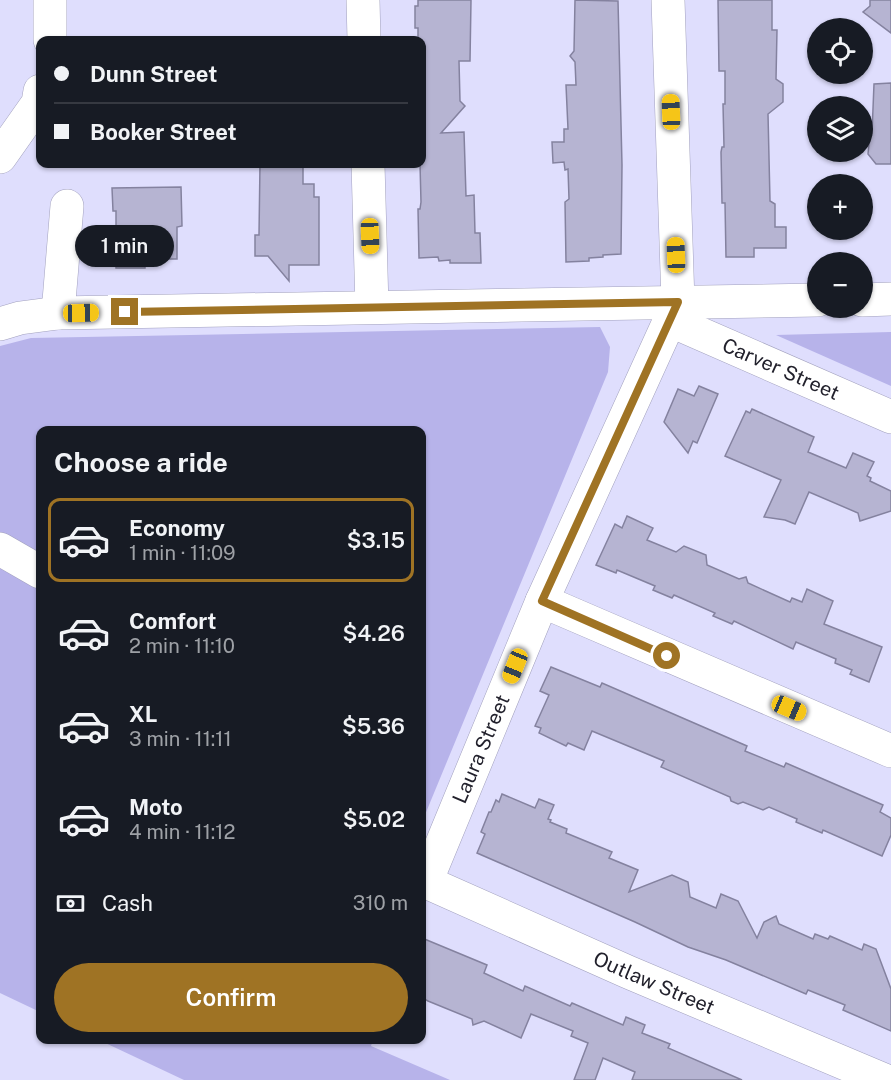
<!DOCTYPE html>
<html lang="en">
<head>
<meta charset="utf-8">
<style>
	:root { --surface:#171b24; --page:#242831; --text:#f1f3f6; --muted:#9ea1a6; --line:#363941; --accent:#9f7324 }
	body { margin:0; font-family:"Public Sans",sans-serif; background:var(--page); color:var(--text); height:100vh; display:flex; flex-direction:column; font-size:22px; white-space:nowrap }
	* { box-sizing:border-box; margin:0 }
	p { font-size:20px; color:var(--muted) }
	.icon { flex:none; width:33px; height:33px; fill:none; stroke:currentColor; stroke-width:2; stroke-linecap:round; stroke-linejoin:round }
	.map { position:relative; flex:1; overflow:hidden }
	.sheet { position:absolute; left:36px; top:426px; width:390px; height:618px; display:flex; flex-direction:column; background:var(--surface); border-radius:12px; box-shadow:0 2px 4px #0004 }
	.sheet>* { flex:none }
	.hud { position:absolute; left:36px; top:36px; width:390px; height:132px; border-radius:12px; box-shadow:0 2px 4px #0004; display:grid; align-content:center; height:132px; padding:0 18px; background:var(--surface) }
	.buttons { position:absolute; left:807px; top:18px; display:grid; gap:12px }
	.buttons a { display:grid; place-items:center; width:66px; height:66px; border-radius:50%; background:var(--surface); box-shadow:0 2px 4px #0004; font-size:30px }
	.end { position:absolute; width:27px; height:27px; margin:-14px; border:8px solid #9f7324; background:#fff; box-shadow:0 0 0 3px #fff }
	.from { border-radius:50% }
	.bubble { position:absolute; height:42px; border-radius:21px; background:var(--surface); box-shadow:0 2px 4px #0004; font-size:20px; font-weight:600; line-height:42px; text-align:center }
	.car { position:absolute; width:18px; height:36px; margin:-18px -9px; border-radius:8px; box-shadow:0 0 4px 2px #0007; background:linear-gradient(#f5c518 24%,#345 0 40%,#f5c518 0 76%,#345 0 86%,#f5c518 0) }
	.hud b { display:flex; align-items:center; gap:21px; height:57px; font-size:22px }
	.hud b+b { border-top:2px solid var(--line) }
	.hud i { width:15px; height:15px; background:var(--text) }
	ul { padding:0; list-style:none }
	li { display:flex; align-items:center; gap:18px; height:84px; margin:0 12px 9px; padding:0 6px; border:3px solid transparent; border-radius:12px }
	li div { flex:1 }
	li b { display:block; font-size:22px }
	li em { font-style:normal; font-weight:600 }
	li.active { border-color:var(--accent) }
	li>.icon { width:54px; height:54px; stroke-width:1.5 }
	h2 { padding:0 18px; font-size:27px; line-height:72px }
	.pay { display:flex; align-items:center; gap:15px; height:66px; padding:0 18px; font-size:22px }
	.pay p { margin-inline-start:auto }
	.primary-button { display:flex; gap:12px; margin-top:auto; padding:12px 18px }
	.primary-button a { flex:1; height:69px; border-radius:36px; background:var(--accent); color:#fff; font-size:24px; font-weight:600; line-height:69px; text-align:center }
	.map>svg:first-child { display:block }
</style>
</head>
<body>
<div class="map">
<svg width="891" height="1080" viewBox="0 0 891 1080">
	<rect width="100%" height="100%" fill="#dfdefd"/>
	<!-- green -->
	<g fill="#b7b3ea">
		<path d="M 600,327 L 610,347 L 608,372 L 422,822 L 422,430 L 40,430 L 40,1012 L 0,993 L 0,346 L 31,338 Z"/>
		<path d="M 891,332 L 891,386 L 776,335 Z"/>
		<path d="M 99,1040 L 373,1040 L 371,1046 L 450,1080 L 184,1080 Z"/>
	</g>
	<!-- building -->
	<g fill="#b6b4d2" stroke="#84829f" stroke-width="1.5">
		<path d="M 418,0 L 471,0 L 470,61 L 459,61 L 460,101 L 465,106 L 441,133 L 464,132 L 466,196 L 474,195 L 475,233 L 480,233 L 481,263 L 450,263 L 450,260 L 439,261 L 438,257 L 419,258 L 418,209 L 420,209 L 421,202 L 420,164 L 422,164 L 422,40 L 418,40 L 418,28 L 415,28 L 415,6 L 418,6 Z"/>
		<path d="M 575,0 L 618,1 L 622,165 L 621,254 L 603,255 L 603,257 L 589,258 L 589,261 L 566,262 L 565,202 L 569,199 L 568,169 L 565,170 L 564,162 L 553,163 L 552,142 L 564,142 L 564,129 L 568,129 L 566,85 L 576,85 L 575,62 L 570,56 L 574,51 Z"/>
		<path d="M 718,0 L 772,0 L 772,30 L 777,30 L 776,79 L 783,84 L 783,102 L 768,114 L 770,201 L 775,204 L 775,227 L 786,227 L 786,248 L 754,248 L 754,257 L 726,257 L 725,203 L 722,203 L 721,152 L 722,147 L 724,147 L 723,104 L 725,104 L 725,71 L 719,71 Z"/>
		<path d="M 870,0 L 891,0 L 891,33 L 863,12 L 870,6 Z"/>
		<path d="M 891,83 L 891,164 L 876,164 L 868,154 L 870,133 L 872,133 L 874,84 Z"/>
		<path d="M 260,164 L 303,164 L 303,184 L 314,184 L 314,197 L 319,197 L 319,265 L 289,265 L 289,281 L 268,256 L 255,256 L 255,235 L 259,235 Z"/>
		<path d="M 181,187 L 182,226 L 177,227 L 177,259 L 145,259 L 145,268 L 116,268 L 116,211 L 113,211 L 112,188 Z"/>
		<path d="M 699,386 L 718,394 L 697,443 L 693,441 L 688,453 L 664,422 L 678,389 L 694,396 Z"/>
		<path d="M 752,409 L 814,437 L 808,452 L 846,468 L 853,453 L 874,462 L 867,476 L 871,478 L 870,481 L 891,491 L 891,511 L 860,521 L 858,513 L 809,492 L 795,524 L 785,520 L 764,517 L 781,480 L 725,456 L 746,411 L 750,413 Z"/>
		<path d="M 627,516 L 653,528 L 647,540 L 676,552 L 684,546 L 706,555 L 707,565 L 739,579 L 746,577 L 748,583 L 790,602 L 792,598 L 802,602 L 807,589 L 833,601 L 824,624 L 882,647 L 869,682 L 850,674 L 852,670 L 835,663 L 836,659 L 796,642 L 793,649 L 734,621 L 732,624 L 713,616 L 715,613 L 674,595 L 672,598 L 653,590 L 655,586 L 617,570 L 616,573 L 596,565 L 615,524 L 622,528 Z"/>
		<path d="M 551,667 L 600,687 L 602,683 L 747,746 L 745,751 L 784,767 L 786,763 L 883,805 L 880,812 L 891,818 L 891,835 L 882,856 L 823,830 L 822,833 L 796,822 L 797,819 L 769,807 L 763,810 L 743,802 L 738,804 L 731,801 L 730,797 L 661,767 L 664,761 L 592,731 L 584,750 L 568,743 L 566,746 L 539,733 L 541,728 L 535,726 L 549,695 L 540,691 Z"/>
		<path d="M 502,794 L 535,808 L 539,799 L 554,805 L 548,819 L 551,820 L 550,822 L 567,829 L 566,833 L 612,852 L 609,858 L 638,870 L 629,892 L 672,875 L 688,882 L 690,897 L 716,908 L 721,894 L 738,901 L 757,938 L 764,922 L 776,916 L 779,924 L 813,939 L 815,934 L 828,939 L 830,936 L 862,950 L 864,944 L 876,949 L 891,989 L 891,1031 L 843,1010 L 845,1005 L 808,990 L 806,994 L 726,960 L 688,947 L 635,922 L 477,853 L 485,834 L 481,832 L 489,812 L 491,812 L 496,800 L 499,802 Z"/>
		<path d="M 422,938 L 487,965 L 484,973 L 523,991 L 525,986 L 570,1006 L 572,1003 L 623,1025 L 626,1017 L 645,1025 L 642,1033 L 670,1044 L 668,1048 L 742,1080 L 632,1080 L 635,1072 L 603,1058 L 595,1080 L 574,1080 L 588,1043 L 571,1036 L 573,1031 L 531,1014 L 521,1038 L 484,1021 L 473,1025 L 472,1019 L 428,1001 L 422,997 Z"/>
	</g>
	<g fill="none" stroke-linecap="round" stroke-linejoin="round">
		<defs>
			<g id="minor">
				<path d="M 50,0 L 50,40"/>
				<path d="M 363,0 L 364,40"/>
				<path id="s1" d="M 668,0 L 678,302 L 542,601 L 426,882 L 628,972 L 884,1080"/>
				<path d="M 0,157 L 38,103 L 40,91"/>
				<path d="M 368,164 L 372,307"/>
				<path d="M 862,300 L 891,299"/>
				<path d="M 58,313 L 67,206"/>
				<path id="s2" d="M 669,320 L 891,417"/>
				<path d="M 0,324 L 20,318 L 58,313 L 818,300"/>
				<path d="M 0,549 L 40,572"/>
				<path d="M 542,601 L 891,751"/>
			</g>
		</defs>
		<!-- minor casing -->
		<use href="#minor" stroke="#a2a1be" stroke-width="34"/>
		<!-- minor -->
		<use href="#minor" stroke="#fff" stroke-width="33"/>
	</g>
	<g fill="none" stroke-linecap="round" stroke-linejoin="round">
		<!-- route -->
		<path stroke="#9f7324" stroke-width="8" d="M 125,312 L 678,302 L 542,601 L 667,656"/>
	</g>
	<g text-anchor="middle" dominant-baseline="central" stroke-width="5" stroke-linejoin="round" paint-order="stroke">
		<!-- street labels -->
		<g font-size="20" fill="#22212c" stroke="#fff">
			<text stroke="none"><textPath href="#s2" startOffset="122">Carver Street</textPath></text>
			<text transform="translate(481 749) rotate(-67)">Laura Street</text>
			<text stroke="none"><textPath href="#s1" startOffset="1184">Outlaw Street</textPath></text>
		</g>
	</g>
</svg>
<div class="buttons">
<a><svg class="icon" aria-label="locate" viewBox="0 0 24 24"><circle cx="12" cy="12" r="6"/><path d="M12 2v4M12 18v4M2 12h4M18 12h4"/></svg></a>
<a><svg class="icon" aria-label="layers" viewBox="0 0 24 24"><path d="M12 4l9 5-9 5-9-5zM3 14l9 5 9-5"/></svg></a>
<a>+</a>
<a>−</a>
</div>
<i class="end from" style="left:667px;top:656px"></i>
<i class="end" style="left:125px;top:312px"></i>
<div class="bubble" style="left:75px;top:225px;width:99px">1 min</div>
<i class="car" style="left:671px;top:112px;rotate:358deg"></i>
<i class="car" style="left:370px;top:236px;rotate:178deg"></i>
<i class="car" style="left:676px;top:255px;rotate:358deg"></i>
<i class="car" style="left:81px;top:313px;rotate:89deg"></i>
<i class="car" style="left:515px;top:666px;rotate:202deg"></i>
<i class="car" style="left:789px;top:708px;rotate:113deg"></i>
<div class="hud">
<b><i class="from"></i>Dunn Street</b>
<b><i></i>Booker Street</b>
</div>
<section class="sheet">
<h2>Choose a ride</h2>
<ul>
<li class="active"><svg class="icon" aria-label="car" viewBox="0 0 24 24"><path d="M5 17H2v-5l4-1 3-4h7l3 4 3 1v5h-3M9 17h6M6 11h13"/><circle cx="7" cy="17" r="2"/><circle cx="17" cy="17" r="2"/></svg><div><b>Economy</b><p>1 min · 11:09</p></div><em>$3.15</em></li>
<li><svg class="icon" aria-label="car" viewBox="0 0 24 24"><path d="M5 17H2v-5l4-1 3-4h7l3 4 3 1v5h-3M9 17h6M6 11h13"/><circle cx="7" cy="17" r="2"/><circle cx="17" cy="17" r="2"/></svg><div><b>Comfort</b><p>2 min · 11:10</p></div><em>$4.26</em></li>
<li><svg class="icon" aria-label="car" viewBox="0 0 24 24"><path d="M5 17H2v-5l4-1 3-4h7l3 4 3 1v5h-3M9 17h6M6 11h13"/><circle cx="7" cy="17" r="2"/><circle cx="17" cy="17" r="2"/></svg><div><b>XL</b><p>3 min · 11:11</p></div><em>$5.36</em></li>
<li><svg class="icon" aria-label="car" viewBox="0 0 24 24"><path d="M5 17H2v-5l4-1 3-4h7l3 4 3 1v5h-3M9 17h6M6 11h13"/><circle cx="7" cy="17" r="2"/><circle cx="17" cy="17" r="2"/></svg><div><b>Moto</b><p>4 min · 11:12</p></div><em>$5.02</em></li>
</ul>
<div class="pay"><svg class="icon" aria-label="cash" viewBox="0 0 24 24"><path d="M3 7h18v10H3z"/><circle cx="12" cy="12" r="2"/></svg>Cash<p>310 m</p></div>
<div class="primary-button"><a>Confirm</a></div>
</section>
</div>
</body>
</html>
